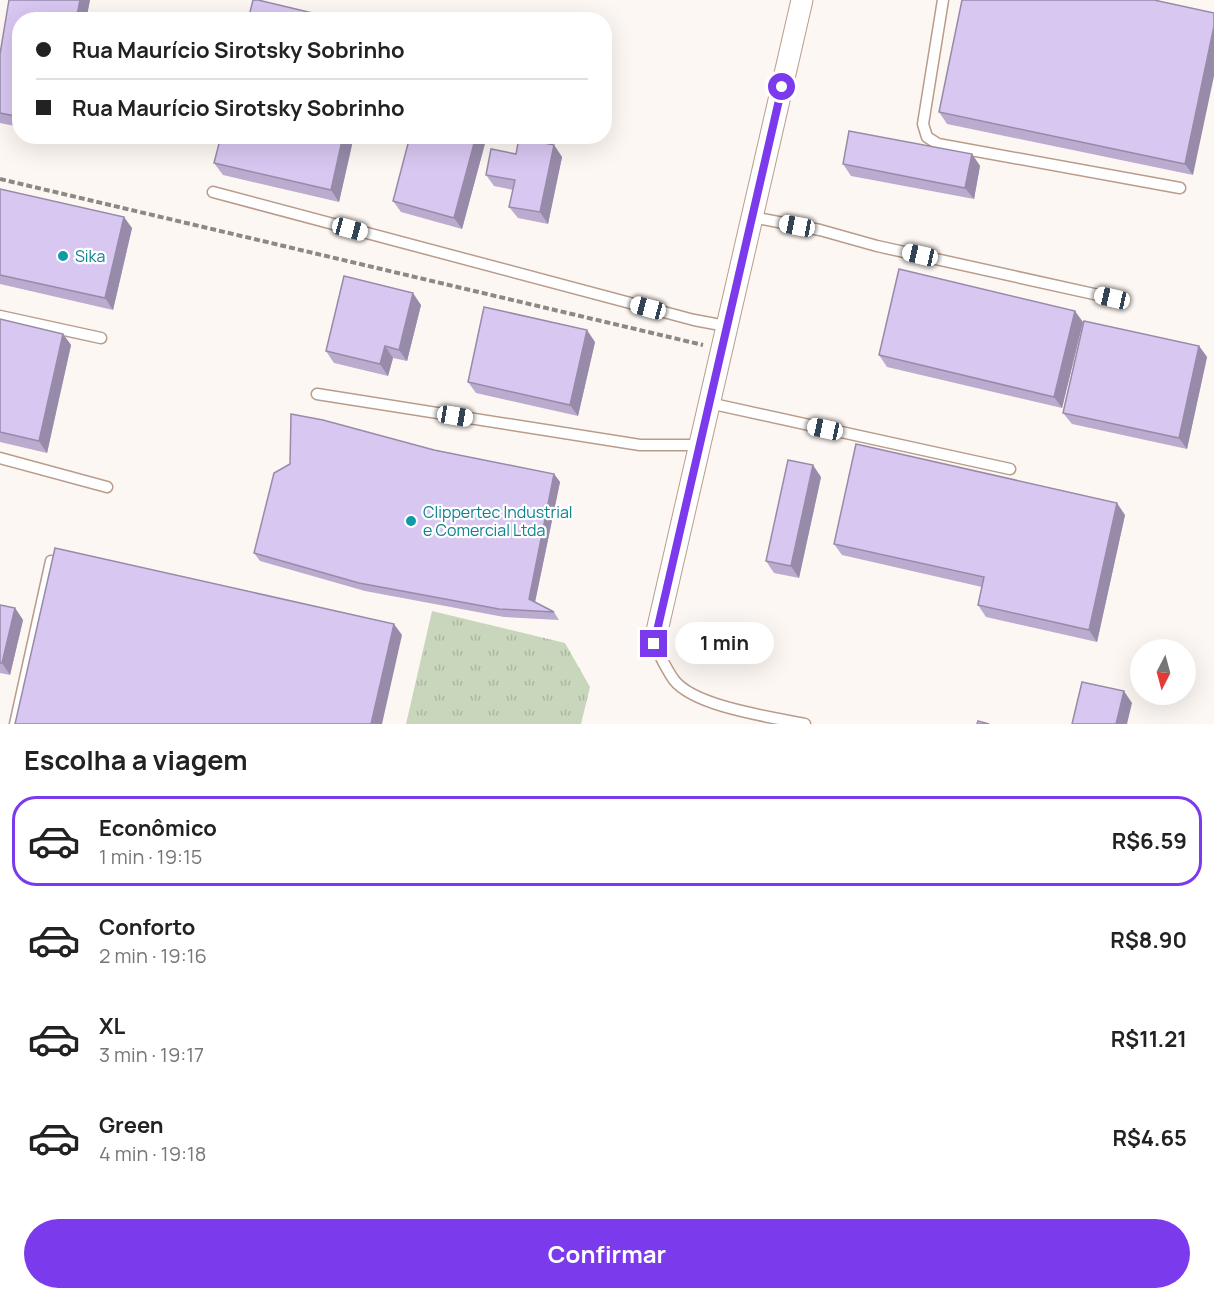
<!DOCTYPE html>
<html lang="pt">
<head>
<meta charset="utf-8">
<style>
	:root { --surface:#fff; --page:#f2f2f2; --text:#222; --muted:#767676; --line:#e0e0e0; --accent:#7c3aed }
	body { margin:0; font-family:Manrope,sans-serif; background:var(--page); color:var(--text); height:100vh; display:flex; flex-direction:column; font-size:22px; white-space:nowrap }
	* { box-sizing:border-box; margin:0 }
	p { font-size:20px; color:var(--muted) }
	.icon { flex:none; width:33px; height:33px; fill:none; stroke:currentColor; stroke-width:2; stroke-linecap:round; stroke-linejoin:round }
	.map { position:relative; height:724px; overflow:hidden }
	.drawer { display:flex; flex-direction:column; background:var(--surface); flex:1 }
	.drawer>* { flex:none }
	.banner { position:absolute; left:12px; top:12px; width:600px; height:132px; border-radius:24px; box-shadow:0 6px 24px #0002; display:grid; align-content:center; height:132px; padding:0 24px; background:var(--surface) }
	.needle { width:39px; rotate:186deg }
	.buttons { position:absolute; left:1130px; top:639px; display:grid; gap:12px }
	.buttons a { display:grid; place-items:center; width:66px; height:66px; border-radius:50%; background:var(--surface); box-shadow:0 6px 24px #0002; font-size:30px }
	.end { position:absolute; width:27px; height:27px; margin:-14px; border:8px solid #7c3aed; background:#fff; box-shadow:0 0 0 3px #fff }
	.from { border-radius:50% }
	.bubble { position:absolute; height:42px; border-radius:21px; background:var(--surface); box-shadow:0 6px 24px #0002; font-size:20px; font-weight:700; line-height:42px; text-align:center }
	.car { position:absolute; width:18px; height:36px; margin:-18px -9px; border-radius:8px; box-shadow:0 0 4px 2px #0007; background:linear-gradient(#fff 24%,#345 0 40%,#fff 0 76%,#345 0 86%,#fff 0) }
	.banner b { display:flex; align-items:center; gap:21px; height:57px; font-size:22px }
	.banner b+b { border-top:2px solid var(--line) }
	.banner i { width:15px; height:15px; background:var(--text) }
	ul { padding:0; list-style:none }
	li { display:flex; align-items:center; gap:18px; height:90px; margin:0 12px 9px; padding:0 12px; border:3px solid transparent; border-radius:24px }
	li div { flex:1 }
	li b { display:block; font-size:22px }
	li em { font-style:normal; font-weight:700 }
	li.selected { border-color:var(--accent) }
	li>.icon { width:54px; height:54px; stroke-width:1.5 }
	h2 { padding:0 24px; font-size:27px; line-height:72px }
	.primary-button { display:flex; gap:12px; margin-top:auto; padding:12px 24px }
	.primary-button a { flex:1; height:69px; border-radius:36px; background:var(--accent); color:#fff; font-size:24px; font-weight:700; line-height:69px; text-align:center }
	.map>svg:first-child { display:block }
</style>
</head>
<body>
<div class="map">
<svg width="1214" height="724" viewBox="0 0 1214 724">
	<defs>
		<pattern id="grass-tufts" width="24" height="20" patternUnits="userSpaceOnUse" patternTransform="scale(1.5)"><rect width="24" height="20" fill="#c8d6bb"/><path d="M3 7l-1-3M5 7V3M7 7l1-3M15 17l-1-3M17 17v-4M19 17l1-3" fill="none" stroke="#abb79f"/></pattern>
	</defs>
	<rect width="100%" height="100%" fill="#fdf7f3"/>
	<!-- grass -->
	<path fill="url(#grass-tufts)" d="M 432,611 L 565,643 L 590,687 L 581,724 L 406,724 Z"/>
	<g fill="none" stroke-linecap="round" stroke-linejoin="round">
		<defs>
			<g id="lane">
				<path d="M 943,0 L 923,124 L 927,137 L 938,144 L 1180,188"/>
				<path d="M 213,192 L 694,320 L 726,326"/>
				<path d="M 752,217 L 820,230 L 877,246 L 1112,298"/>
				<path d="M 0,316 L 101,338"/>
				<path d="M 317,394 L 640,445 L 699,445"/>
				<path d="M 709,403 L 1010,469"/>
				<path d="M 0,458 L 107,487"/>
				<path d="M 654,644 C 660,655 666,669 674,680 C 695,707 772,717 805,724"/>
				<path d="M 15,724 L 51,561"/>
			</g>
			<path id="street" d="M 654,644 L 802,0"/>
		</defs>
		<!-- lane casing -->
		<use href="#lane" stroke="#b99c8a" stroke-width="13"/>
		<!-- street casing -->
		<use href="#street" stroke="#b99c8a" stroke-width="23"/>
		<!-- path -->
		<path stroke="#8f8782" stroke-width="4" stroke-dasharray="6 3" stroke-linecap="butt" d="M 0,179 L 703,345"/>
		<!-- lane -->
		<use href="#lane" stroke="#fff" stroke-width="10"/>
		<!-- street -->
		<use href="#street" stroke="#fff" stroke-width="21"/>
	</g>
	<!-- wall -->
	<g fill="#baabcf">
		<path d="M 9,0 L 90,0 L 86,20 L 20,20 L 20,127 L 0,123 L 0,54 Z"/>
		<path d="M 1154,0 L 1193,175 L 947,124 L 939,112 Z"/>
		<path d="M 221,136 L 354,136 L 339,202 L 223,175 L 214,163 Z"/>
		<path d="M 410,136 L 487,136 L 462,229 L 401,212 L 393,201 Z"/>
		<path d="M 554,145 L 562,157 L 548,224 L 518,218 L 509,207 L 513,190 L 494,186 L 486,175 L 516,154 Z"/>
		<path d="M 972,154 L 980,166 L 974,199 L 851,176 L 843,164 Z"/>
		<path d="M 0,189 L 132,228 L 113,310 L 0,284 Z"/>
		<path d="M 421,305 L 407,361 L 393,358 L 388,376 L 334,363 L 326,351 Z"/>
		<path d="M 0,319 L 63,334 L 71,345 L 47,453 L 0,442 Z"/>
		<path d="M 1083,322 L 1062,408 L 887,367 L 879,355 Z"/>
		<path d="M 595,342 L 578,416 L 476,393 L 468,382 Z"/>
		<path d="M 1199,346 L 1207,357 L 1187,449 L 1072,424 L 1063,413 Z"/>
		<path d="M 434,450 L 554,474 L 560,482 L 535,602 L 554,612 L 559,620 L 504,617 L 365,591 L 260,561 L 254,553 Z"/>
		<path d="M 821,477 L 799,578 L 774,573 L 766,561 Z"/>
		<path d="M 1125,515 L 1097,642 L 986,617 L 978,605 L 982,587 L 842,555 L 834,544 Z"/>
		<path d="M 0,605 L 15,608 L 23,620 L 10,675 L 0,673 Z"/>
	</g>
	<!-- shaded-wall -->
	<g fill="#978ba9">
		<path d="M 80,0 L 90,0 L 86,20 L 76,20 Z"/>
		<path d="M 1214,26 L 1214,76 L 1193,175 L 1185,164 Z"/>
		<path d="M 343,136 L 354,136 L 339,202 L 331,190 Z"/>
		<path d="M 476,136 L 487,136 L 462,229 L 454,218 Z"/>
		<path d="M 554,145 L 562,157 L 548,224 L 540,212 Z"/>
		<path d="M 972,154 L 980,166 L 974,199 L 965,188 Z"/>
		<path d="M 124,217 L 132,228 L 113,310 L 105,298 Z"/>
		<path d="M 413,293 L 421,305 L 407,361 L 399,350 Z"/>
		<path d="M 1075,311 L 1083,322 L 1062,408 L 1054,397 Z"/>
		<path d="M 587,330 L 595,342 L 578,416 L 570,405 Z"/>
		<path d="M 63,334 L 71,345 L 47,453 L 39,441 Z"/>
		<path d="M 385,346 L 393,358 L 388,376 L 380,364 Z"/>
		<path d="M 1199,346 L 1207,357 L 1187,449 L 1179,438 Z"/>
		<path d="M 813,465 L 821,477 L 799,578 L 791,566 Z"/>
		<path d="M 554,474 L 560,482 L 534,607 L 529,599 Z"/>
		<path d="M 1117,503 L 1125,515 L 1097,642 L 1089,630 Z"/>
		<path d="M 15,608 L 23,620 L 10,675 L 2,663 Z"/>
		<path d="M 394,624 L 402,635 L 382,724 L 371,724 Z"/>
		<path d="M 1124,691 L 1132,703 L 1127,724 L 1116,724 Z"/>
	</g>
	<!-- building -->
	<g fill="#d8c7f1" stroke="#978ba9" stroke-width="1.5">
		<path d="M 9,0 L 80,0 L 76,20 L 20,20 L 20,117 L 0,113 L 0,54 Z"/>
		<path d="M 253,0 L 258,0 L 342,20 L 248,20 Z"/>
		<path d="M 962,0 L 1154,0 L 1214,13 L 1214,26 L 1185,164 L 939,112 Z"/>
		<path d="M 849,131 L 972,154 L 965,188 L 843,164 Z"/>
		<path d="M 221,136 L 343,136 L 331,190 L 214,163 Z"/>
		<path d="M 410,136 L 476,136 L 454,218 L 393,201 Z"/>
		<path d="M 519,138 L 554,145 L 540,212 L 509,207 L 515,180 L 486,175 L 491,149 L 516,154 Z"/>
		<path d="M 0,189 L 124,217 L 105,298 L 0,275 Z"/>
		<path d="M 899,269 L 1075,311 L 1054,397 L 879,355 Z"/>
		<path d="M 344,276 L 413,293 L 399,350 L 385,346 L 380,364 L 326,351 Z"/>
		<path d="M 484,307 L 587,330 L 570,405 L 468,382 Z"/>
		<path d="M 0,319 L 63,334 L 39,441 L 0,432 Z"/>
		<path d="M 1084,321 L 1199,346 L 1179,438 L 1063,413 Z"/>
		<path d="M 291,414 L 323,420 L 434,450 L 554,474 L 529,599 L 554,612 L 499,609 L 359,583 L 254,553 L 274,473 L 290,464 Z"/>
		<path d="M 856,444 L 1117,503 L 1089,630 L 978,605 L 984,577 L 834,544 Z"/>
		<path d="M 788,460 L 813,465 L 791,566 L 766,561 Z"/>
		<path d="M 55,548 L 394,624 L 371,724 L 15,724 Z"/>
		<path d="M 0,605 L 15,608 L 2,663 L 0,663 Z"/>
		<path d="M 1082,682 L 1124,691 L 1116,724 L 1072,724 Z"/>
		<path d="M 978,721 L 989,724 L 977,724 Z"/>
	</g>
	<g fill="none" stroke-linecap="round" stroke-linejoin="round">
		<!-- route -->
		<path stroke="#7c3aed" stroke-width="8" d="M 654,644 L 782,87"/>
	</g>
	<!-- markers -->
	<g fill="#0f9aa8" stroke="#fff" stroke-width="2">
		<circle cx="63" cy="256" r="6"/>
		<circle cx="411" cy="521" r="6"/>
	</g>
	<g text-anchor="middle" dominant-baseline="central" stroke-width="4.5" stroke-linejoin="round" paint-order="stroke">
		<!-- culture labels -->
		<g font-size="16" fill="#0d838f" stroke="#fff" text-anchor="start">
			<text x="75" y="256">Sika</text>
			<text x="423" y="512">Clippertec Industrial<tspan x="423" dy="18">e Comercial Ltda</tspan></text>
		</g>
	</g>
</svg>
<div class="buttons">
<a><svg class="needle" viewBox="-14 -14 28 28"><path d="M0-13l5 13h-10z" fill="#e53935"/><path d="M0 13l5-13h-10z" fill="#767676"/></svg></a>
</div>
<i class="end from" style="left:782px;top:87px"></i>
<i class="end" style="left:654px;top:644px"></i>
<div class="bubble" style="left:675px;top:622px;width:99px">1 min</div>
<i class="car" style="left:797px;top:226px;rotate:281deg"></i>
<i class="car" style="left:350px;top:229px;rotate:105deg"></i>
<i class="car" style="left:920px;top:255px;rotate:283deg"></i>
<i class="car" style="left:1112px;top:298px;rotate:283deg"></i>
<i class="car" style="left:648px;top:308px;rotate:285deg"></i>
<i class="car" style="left:455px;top:416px;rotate:99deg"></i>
<i class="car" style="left:825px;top:429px;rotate:282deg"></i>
<div class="banner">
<b><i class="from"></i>Rua Maurício Sirotsky Sobrinho</b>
<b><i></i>Rua Maurício Sirotsky Sobrinho</b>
</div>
</div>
<section class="drawer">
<h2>Escolha a viagem</h2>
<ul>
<li class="selected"><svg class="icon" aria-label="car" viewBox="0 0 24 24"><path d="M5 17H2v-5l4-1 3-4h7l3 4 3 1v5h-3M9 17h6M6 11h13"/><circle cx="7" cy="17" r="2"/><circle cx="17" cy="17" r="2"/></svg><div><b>Econômico</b><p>1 min · 19:15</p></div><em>R$6.59</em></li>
<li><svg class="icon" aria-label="car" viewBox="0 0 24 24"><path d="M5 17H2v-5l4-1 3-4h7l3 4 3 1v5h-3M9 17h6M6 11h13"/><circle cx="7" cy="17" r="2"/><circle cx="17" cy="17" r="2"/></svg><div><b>Conforto</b><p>2 min · 19:16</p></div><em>R$8.90</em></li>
<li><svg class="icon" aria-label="car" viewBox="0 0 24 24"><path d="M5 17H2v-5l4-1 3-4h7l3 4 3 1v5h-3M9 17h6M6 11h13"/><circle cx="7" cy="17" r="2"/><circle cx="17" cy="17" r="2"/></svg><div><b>XL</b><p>3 min · 19:17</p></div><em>R$11.21</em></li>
<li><svg class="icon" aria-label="car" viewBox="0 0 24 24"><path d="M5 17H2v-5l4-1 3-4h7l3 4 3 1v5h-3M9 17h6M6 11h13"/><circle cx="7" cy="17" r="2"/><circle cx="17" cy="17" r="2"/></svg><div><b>Green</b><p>4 min · 19:18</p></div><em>R$4.65</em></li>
</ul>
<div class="primary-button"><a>Confirmar</a></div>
</section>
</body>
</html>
